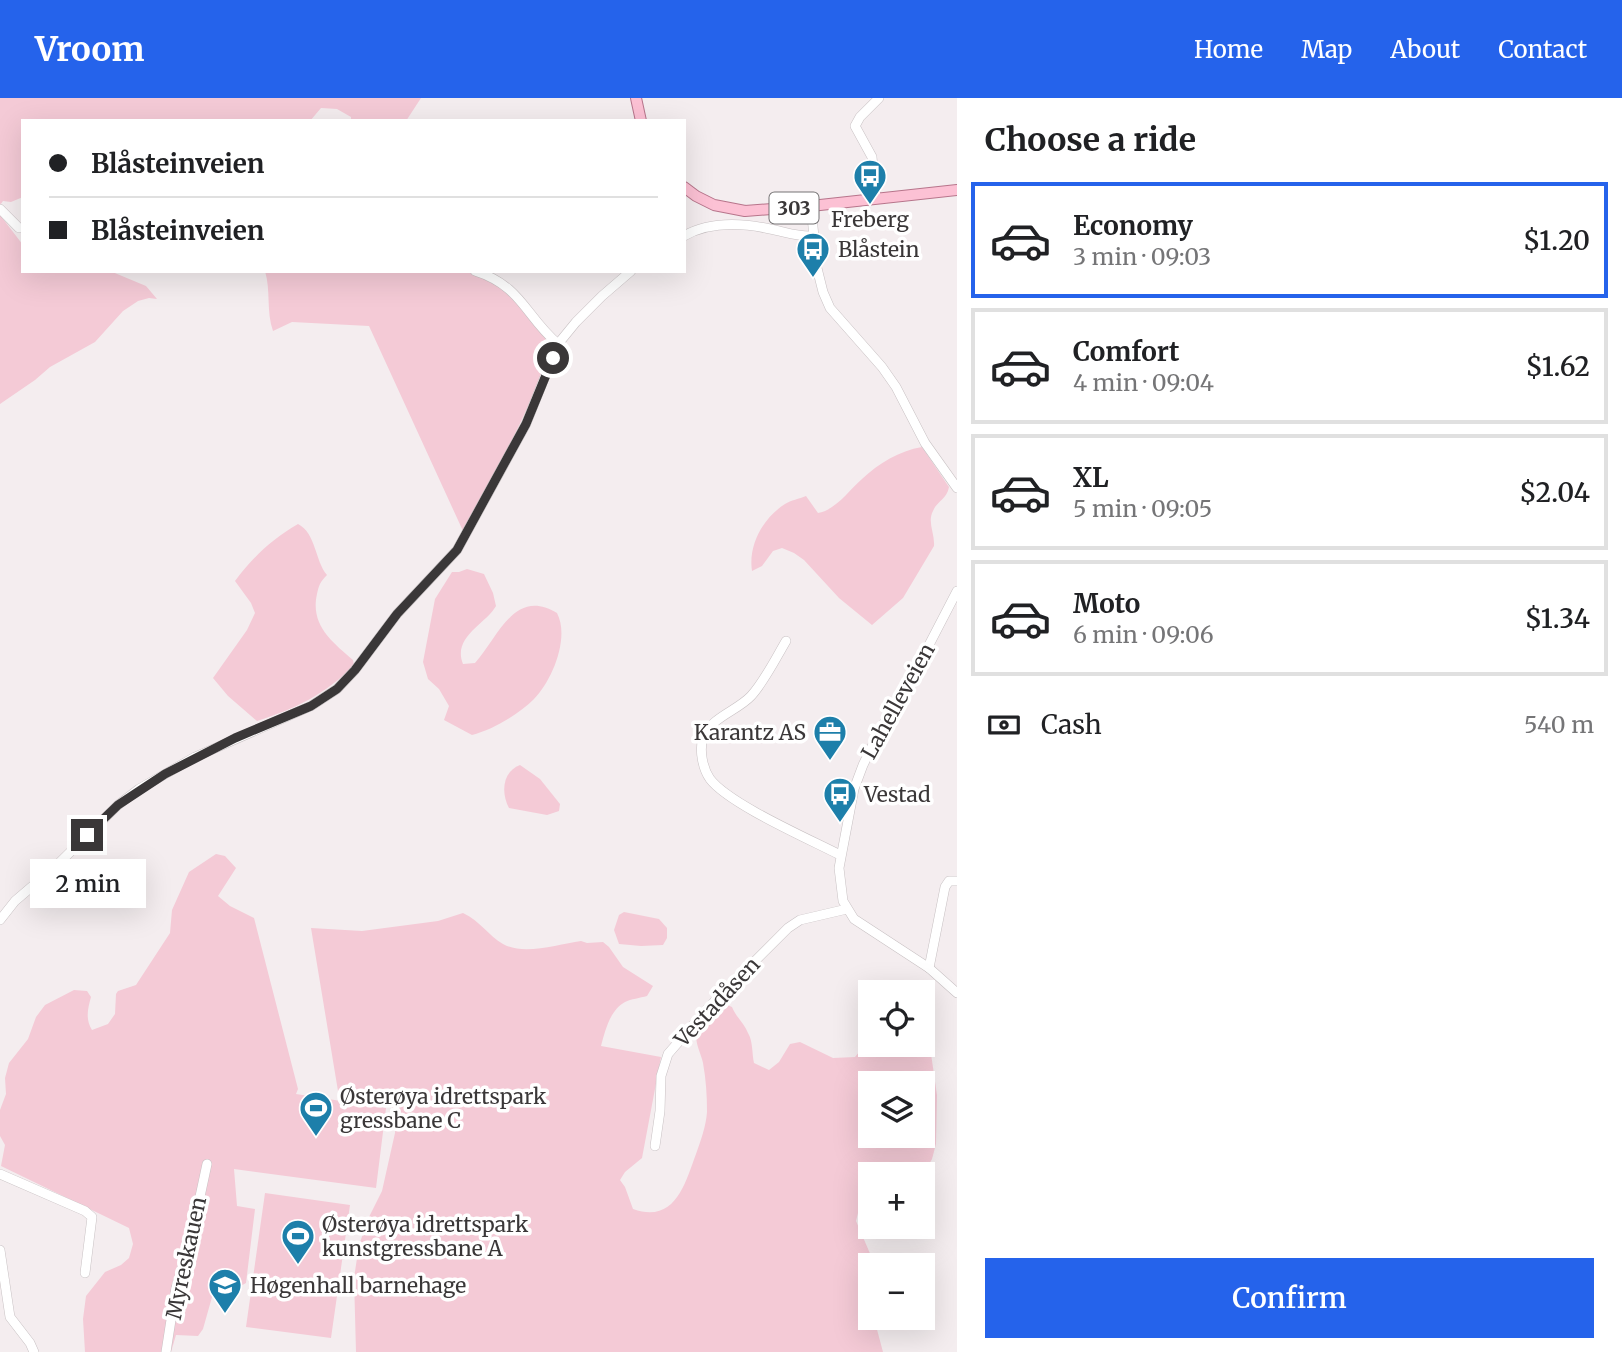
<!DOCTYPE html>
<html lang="en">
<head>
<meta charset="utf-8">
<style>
	:root { --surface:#fff; --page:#f6f6f6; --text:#202124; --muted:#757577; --line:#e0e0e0; --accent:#2563eb }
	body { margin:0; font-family:Merriweather,serif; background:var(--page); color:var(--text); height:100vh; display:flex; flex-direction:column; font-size:26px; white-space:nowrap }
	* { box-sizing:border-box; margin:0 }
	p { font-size:23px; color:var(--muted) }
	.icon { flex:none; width:38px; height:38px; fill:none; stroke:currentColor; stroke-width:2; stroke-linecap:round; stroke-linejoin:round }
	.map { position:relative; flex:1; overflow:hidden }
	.sheet { display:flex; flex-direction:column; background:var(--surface); width:665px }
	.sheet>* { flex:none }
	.banner { position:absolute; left:21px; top:21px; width:665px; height:154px; border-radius:0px; box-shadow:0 7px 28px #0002; display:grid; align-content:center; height:154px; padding:0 28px; background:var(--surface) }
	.tools { position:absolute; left:858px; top:882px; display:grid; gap:14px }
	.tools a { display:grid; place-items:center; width:77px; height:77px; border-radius:0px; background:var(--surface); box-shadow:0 7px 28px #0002; font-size:35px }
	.end { position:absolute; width:32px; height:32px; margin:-16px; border:9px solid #3a3738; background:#fff; box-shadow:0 0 0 4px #fff }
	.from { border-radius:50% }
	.bubble { position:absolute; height:49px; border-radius:0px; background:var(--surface); box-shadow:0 7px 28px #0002; font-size:23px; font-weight:600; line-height:49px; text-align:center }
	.banner b { display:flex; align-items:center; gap:24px; height:66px; font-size:26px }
	.banner b+b { border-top:2px solid var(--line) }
	.banner i { width:18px; height:18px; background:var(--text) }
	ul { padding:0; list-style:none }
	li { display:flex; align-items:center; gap:21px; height:116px; margin:0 14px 10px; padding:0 14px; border:4px solid var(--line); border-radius:0px }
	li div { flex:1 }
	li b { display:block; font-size:26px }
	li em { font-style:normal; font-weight:600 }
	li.on { border-color:var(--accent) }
	li>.icon { width:63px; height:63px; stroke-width:1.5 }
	h2 { padding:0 28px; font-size:32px; line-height:84px }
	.pay { display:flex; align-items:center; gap:18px; height:77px; padding:0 28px; font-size:26px }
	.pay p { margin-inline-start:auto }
	.button { display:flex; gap:14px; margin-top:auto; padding:14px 28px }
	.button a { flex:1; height:80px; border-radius:0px; background:var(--accent); color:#fff; font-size:28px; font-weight:600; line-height:80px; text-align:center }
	header { display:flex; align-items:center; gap:42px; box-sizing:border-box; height:98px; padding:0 35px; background:var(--accent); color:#fff }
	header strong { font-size:33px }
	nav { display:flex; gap:38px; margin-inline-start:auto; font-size:24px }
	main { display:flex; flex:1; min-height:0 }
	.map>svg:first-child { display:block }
</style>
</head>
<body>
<header>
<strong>Vroom</strong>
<nav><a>Home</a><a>Map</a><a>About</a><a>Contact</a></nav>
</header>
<main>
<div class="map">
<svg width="957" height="1254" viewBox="0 0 957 1254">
	<rect width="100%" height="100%" fill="#f4edef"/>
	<!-- green -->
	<g fill="#f4cad6" fill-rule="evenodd">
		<path d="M 0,0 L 421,0 L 406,23 L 351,23 L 351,19 L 337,11 L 321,10 L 310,23 L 23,23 L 23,99 L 11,104 L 3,103 L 0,107 Z"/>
		<path d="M 0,117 L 23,147 L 23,173 L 110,173 L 146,188 L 157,201 L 149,200 L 138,203 L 123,213 L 95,244 L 50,269 L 35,282 L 0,306 Z"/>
		<path d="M 265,173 L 465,173 L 499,186 L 509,194 L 553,248 C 529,312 498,373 463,433 L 369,228 L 292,224 L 273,233 C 266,213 271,193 265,173 Z"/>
		<path d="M 922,349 L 949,389 C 947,401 937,403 933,413 C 927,424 935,436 934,448 L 903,500 L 872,527 L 839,500 L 804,462 L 794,455 L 782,450 L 773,453 L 762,468 L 752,473 C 748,447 763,420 785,406 C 791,402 799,401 806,398 L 818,415 C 836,412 849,392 862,381 C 879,365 899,353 922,349 Z"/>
		<path d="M 298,426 C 316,435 315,463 327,477 C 320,484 319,487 317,496 C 310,527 332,544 353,562 L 354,567 C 326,596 295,611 257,623 L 228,598 L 213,580 L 247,532 L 255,515 L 251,505 L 235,483 C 253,459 272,441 298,426 Z"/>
		<path d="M 467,471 L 484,476 L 493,495 L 496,508 C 486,526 452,539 463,566 L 475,565 C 498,540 514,489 557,515 C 570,540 552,583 534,601 C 519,616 493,632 472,637 L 444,622 L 449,608 L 439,591 L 428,581 L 423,564 L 435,501 L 452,474 L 459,474 Z"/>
		<path d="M 520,667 L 540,681 L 560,706 L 559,713 L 547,717 L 509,710 C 501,695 502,674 520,667 Z"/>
		<path d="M 216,756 L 225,758 L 236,770 L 218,798 L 230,808 L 254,820 L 298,991 L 296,996 L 386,1010 L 376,1090 L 234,1071 L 237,1108 L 255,1111 L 246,1185 L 237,1190 L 214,1192 L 203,1231 L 198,1238 L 176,1237 L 171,1254 L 85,1254 L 83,1221 L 86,1198 L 105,1174 L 121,1167 L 129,1160 L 133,1146 L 129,1130 L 1,1068 L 5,1047 L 0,1038 L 0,1012 L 6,996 L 5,980 L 9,965 L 28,941 L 36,919 L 45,907 L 74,892 L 87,893 L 91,899 C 88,910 85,921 92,932 L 108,926 L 115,916 L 116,896 L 118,893 L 136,887 L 170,835 L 172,812 L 189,774 Z"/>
		<path d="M 624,814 L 659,821 L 667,830 L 667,840 L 663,847 L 641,848 L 619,846 L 614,832 L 619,817 Z"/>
		<path d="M 463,815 C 480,823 489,838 503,846 C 524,858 558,846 581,843 L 587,845 L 603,844 L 609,849 L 623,869 L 653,888 L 647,898 C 640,900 631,901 625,904 C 610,912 605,933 601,948 L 661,959 L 642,1060 L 625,1074 L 620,1082 L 625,1089 L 633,1111 C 675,1126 685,1086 696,1056 C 701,1042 706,1028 707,1014 C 707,998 706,981 703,965 C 701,955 694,944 697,934 C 699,922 711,912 720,904 L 732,909 C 736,919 744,925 748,935 C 753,943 752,956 754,965 L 769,972 L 779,964 L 790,946 L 800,944 L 833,960 L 855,959 L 867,944 L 870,915 L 870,947 L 922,947 L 922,911 L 924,912 L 932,930 L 929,942 L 937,997 L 936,1046 L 932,1061 L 927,1070 L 919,1076 L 870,1076 L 870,1088 L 862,1099 L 856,1123 L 875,1167 L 870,1167 L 870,1220 L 878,1220 L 875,1224 L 883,1254 L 356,1254 L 354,1180 L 359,1147 L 369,1119 L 382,1093 L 395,1035 L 396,1017 L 384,994 L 358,996 L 338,993 L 311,830 L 362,833 L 438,823 ZM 870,985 L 922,985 L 922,1038 L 870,1038 Z"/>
		<path d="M 265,1095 L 350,1107 L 331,1240 L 246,1229 Z"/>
	</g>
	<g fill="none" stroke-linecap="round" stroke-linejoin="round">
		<defs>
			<g id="minor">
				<path d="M 876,100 L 872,59 L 855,28 L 860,19 L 879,0"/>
				<path d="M 811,108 L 817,170 L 823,194 L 830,210 L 882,269 L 896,289 L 925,345 L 957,390"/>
				<path d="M 0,111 L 19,130"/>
				<path d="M 684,138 C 710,123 742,125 770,131 C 786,134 797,139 813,138"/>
				<path d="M 475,173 C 522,188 525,218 558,246"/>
				<path d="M 957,493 L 917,570 L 881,630 L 863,667 L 854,691 L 839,770 L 843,803 L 854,821 L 929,870 L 957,895"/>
				<path d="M 786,543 C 776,560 764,584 751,598 C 737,613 711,619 703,640 C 699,653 703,671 710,681 C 729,706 809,741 840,757"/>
				<path d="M 0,822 L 15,803 L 56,768 L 118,707 L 139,691 L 195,659 L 311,608 L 337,591 L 355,572 L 397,516 L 457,452 L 526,326 L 558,246 L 576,224 L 602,198 L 631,173"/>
				<path d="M 929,870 L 945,789 L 949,783 L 957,783"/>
				<path d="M 655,1048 L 660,1013 L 661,978 L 668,956 L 708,910 L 788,830 L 800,822 L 847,811"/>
				<path d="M 0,1076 L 85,1113 L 92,1119 L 85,1175"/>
				<path d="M 0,1152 L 10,1219 L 30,1245 L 34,1254"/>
				<path d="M 166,1254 L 176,1190 L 190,1145 L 207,1066"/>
			</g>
			<g id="major">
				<path d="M 636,0 L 641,23"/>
				<path d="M 684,89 L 696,98 L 714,107 L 745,113 L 811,108 L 957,92"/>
			</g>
		</defs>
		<!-- minor casing -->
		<use href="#minor" stroke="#c8c1c3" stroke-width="10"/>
		<!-- major casing -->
		<use href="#major" stroke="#b7758b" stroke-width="12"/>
		<!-- minor -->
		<use href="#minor" stroke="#fff" stroke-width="9"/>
		<!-- major -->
		<use href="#major" stroke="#fcc1d4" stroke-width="10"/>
	</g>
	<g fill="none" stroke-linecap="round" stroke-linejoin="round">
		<!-- route -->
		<path stroke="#3a3738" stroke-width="9" d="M 87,737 L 118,707 L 165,676 L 235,640 L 311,608 L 337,591 L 355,572 L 397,516 L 457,452 L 526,326 L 553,260"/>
	</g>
	<!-- icons -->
	<defs>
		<symbol id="bus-pin" viewBox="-11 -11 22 30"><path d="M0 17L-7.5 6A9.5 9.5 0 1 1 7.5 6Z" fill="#1d7faa" stroke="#fff"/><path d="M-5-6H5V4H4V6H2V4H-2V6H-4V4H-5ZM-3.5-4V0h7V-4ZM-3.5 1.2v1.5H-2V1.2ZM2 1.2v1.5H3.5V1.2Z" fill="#fff"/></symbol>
		<symbol id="office-pin" viewBox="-11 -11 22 30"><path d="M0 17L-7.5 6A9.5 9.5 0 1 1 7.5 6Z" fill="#1d7faa" stroke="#fff"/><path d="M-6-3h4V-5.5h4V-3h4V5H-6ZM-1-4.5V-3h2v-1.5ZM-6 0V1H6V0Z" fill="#fff"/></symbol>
		<symbol id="stadium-pin" viewBox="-11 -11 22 30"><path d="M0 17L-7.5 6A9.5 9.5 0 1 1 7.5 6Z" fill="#1d7faa" stroke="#fff"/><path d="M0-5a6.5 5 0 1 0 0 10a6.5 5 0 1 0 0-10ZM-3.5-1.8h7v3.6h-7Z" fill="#fff"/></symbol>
		<symbol id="school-pin" viewBox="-11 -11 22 30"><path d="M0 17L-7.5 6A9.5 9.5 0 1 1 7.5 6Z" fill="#1d7faa" stroke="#fff"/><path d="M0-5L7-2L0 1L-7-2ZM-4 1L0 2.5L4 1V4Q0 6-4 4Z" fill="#fff"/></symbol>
	</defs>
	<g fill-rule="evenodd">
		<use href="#bus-pin" x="851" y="59" width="38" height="52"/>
		<use href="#bus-pin" x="794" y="132" width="38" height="52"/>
		<use href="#office-pin" x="811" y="615" width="38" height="52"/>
		<use href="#bus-pin" x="821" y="677" width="38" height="52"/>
		<use href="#stadium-pin" x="297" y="991" width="38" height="52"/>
		<use href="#stadium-pin" x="279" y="1119" width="38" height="52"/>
		<use href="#school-pin" x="206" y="1168" width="38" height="52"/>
	</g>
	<g text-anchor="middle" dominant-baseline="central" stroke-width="7" stroke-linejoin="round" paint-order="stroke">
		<!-- shield labels -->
		<rect fill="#fff" stroke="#757374" stroke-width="2" x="769.5" y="94.5" width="49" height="31" rx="5"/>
		<g font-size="19" font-weight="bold" fill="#3a3738">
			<text x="794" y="110">303</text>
		</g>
		<!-- poi labels -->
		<g font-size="21" fill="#3a3738" stroke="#fff" text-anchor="start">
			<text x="870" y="121" text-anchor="middle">Freberg</text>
			<text x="838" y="151">Blåstein</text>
			<text x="806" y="634" text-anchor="end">Karantz AS</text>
			<text x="864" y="696">Vestad</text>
			<text x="340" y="998">Østerøya idrettspark<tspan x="340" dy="24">gressbane C</tspan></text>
			<text x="322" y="1126">Østerøya idrettspark<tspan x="322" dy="24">kunstgressbane A</tspan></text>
			<text x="250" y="1187">Høgenhall barnehage</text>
		</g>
		<!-- street labels -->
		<g font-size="21" fill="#3a3738" stroke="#fff">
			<text transform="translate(898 603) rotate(-61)">Lahelleveien</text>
			<text transform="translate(717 904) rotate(-47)">Vestadåsen</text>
			<text transform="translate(186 1160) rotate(-78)">Myreskauen</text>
		</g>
	</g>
</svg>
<div class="tools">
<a><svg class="icon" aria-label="locate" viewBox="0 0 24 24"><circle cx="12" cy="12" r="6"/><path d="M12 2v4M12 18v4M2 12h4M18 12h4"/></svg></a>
<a><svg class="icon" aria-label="layers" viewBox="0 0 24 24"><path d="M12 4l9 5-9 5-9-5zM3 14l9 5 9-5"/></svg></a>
<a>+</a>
<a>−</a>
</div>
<i class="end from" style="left:553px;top:260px"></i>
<i class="end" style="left:87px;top:737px"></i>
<div class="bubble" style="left:30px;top:761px;width:116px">2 min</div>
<div class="banner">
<b><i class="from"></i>Blåsteinveien</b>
<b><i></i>Blåsteinveien</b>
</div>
</div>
<section class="sheet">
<h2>Choose a ride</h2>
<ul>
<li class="on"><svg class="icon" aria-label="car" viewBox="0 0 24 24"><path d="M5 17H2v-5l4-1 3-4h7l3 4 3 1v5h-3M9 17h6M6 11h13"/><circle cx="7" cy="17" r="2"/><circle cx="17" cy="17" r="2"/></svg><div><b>Economy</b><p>3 min · 09:03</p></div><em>$1.20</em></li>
<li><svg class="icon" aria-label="car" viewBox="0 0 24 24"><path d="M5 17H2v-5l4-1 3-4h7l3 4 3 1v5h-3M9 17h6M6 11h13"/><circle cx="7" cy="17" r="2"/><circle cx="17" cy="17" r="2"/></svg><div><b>Comfort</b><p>4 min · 09:04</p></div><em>$1.62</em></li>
<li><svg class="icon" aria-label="car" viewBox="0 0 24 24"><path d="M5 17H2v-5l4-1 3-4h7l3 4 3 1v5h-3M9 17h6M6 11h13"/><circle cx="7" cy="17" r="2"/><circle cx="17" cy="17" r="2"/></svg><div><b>XL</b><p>5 min · 09:05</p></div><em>$2.04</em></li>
<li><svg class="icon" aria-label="car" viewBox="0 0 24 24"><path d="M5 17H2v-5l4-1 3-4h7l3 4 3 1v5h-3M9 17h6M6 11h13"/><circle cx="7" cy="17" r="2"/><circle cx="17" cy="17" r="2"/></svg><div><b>Moto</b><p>6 min · 09:06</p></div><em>$1.34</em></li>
</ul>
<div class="pay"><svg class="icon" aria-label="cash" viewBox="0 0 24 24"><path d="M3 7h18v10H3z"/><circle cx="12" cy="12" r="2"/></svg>Cash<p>540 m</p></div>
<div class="button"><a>Confirm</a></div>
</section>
</main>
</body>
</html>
